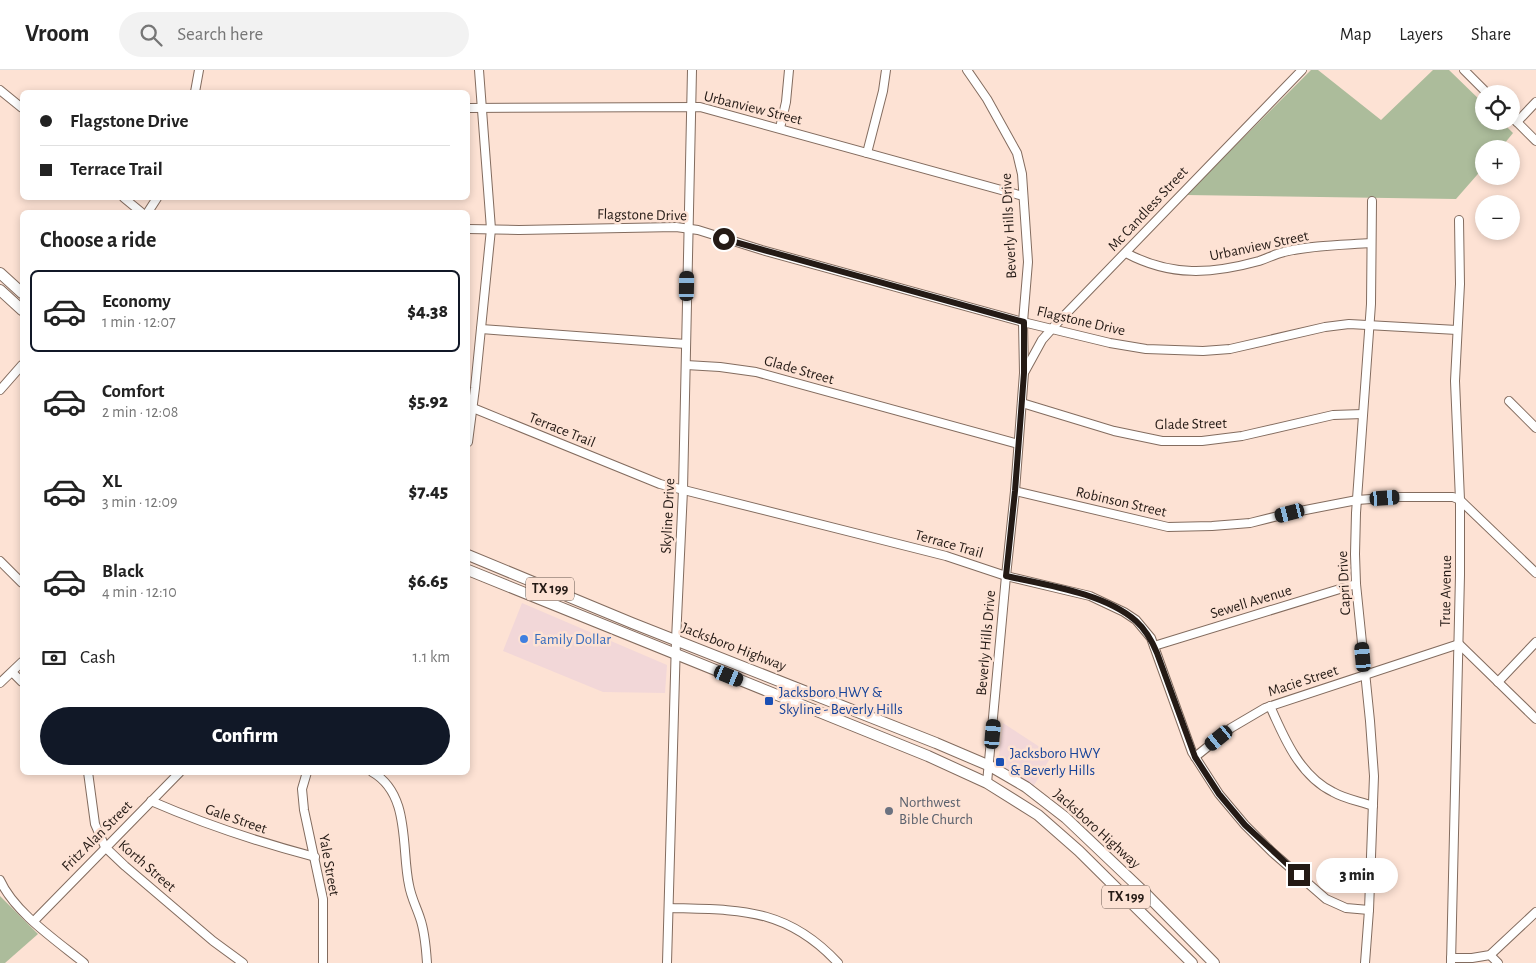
<!DOCTYPE html>
<html lang="en">
<head>
<meta charset="utf-8">
<style>
	:root { --surface:#fff; --page:#f2f2f2; --text:#222; --muted:#767676; --line:#e0e0e0; --accent:#111827 }
	body { margin:0; font-family:"Alegreya Sans",sans-serif; background:var(--page); color:var(--text); height:100vh; display:flex; flex-direction:column; font-size:19px; white-space:nowrap }
	* { box-sizing:border-box; margin:0 }
	p { font-size:16px; color:var(--muted) }
	.icon { flex:none; width:28px; height:28px; fill:none; stroke:currentColor; stroke-width:2; stroke-linecap:round; stroke-linejoin:round }
	.map { position:relative; flex:1; overflow:hidden }
	.sheet { position:absolute; left:20px; top:140px; width:450px; height:565px; display:flex; flex-direction:column; background:var(--surface); border-radius:8px; box-shadow:0 2px 8px #0003 }
	.sheet>* { flex:none }
	.banner { position:absolute; left:20px; top:20px; width:450px; height:110px; border-radius:8px; box-shadow:0 2px 8px #0003; display:grid; align-content:center; height:110px; padding:0 20px; background:var(--surface) }
	.buttons { position:absolute; left:1475px; top:15px; display:grid; gap:10px }
	.buttons a { display:grid; place-items:center; width:45px; height:45px; border-radius:50%; background:var(--surface); box-shadow:0 2px 8px #0003; font-size:25px }
	.end { position:absolute; width:22px; height:22px; margin:-11px; border:6px solid #241a15; background:#fff; box-shadow:0 0 0 2px #fff }
	.from { border-radius:50% }
	.bubble { position:absolute; height:35px; border-radius:18px; background:var(--surface); box-shadow:0 2px 8px #0003; font-size:16px; font-weight:800; line-height:35px; text-align:center }
	.car { position:absolute; width:15px; height:30px; margin:-15px -8px; border-radius:6px; box-shadow:0 0 4px 1px #0007; background:linear-gradient(#222 24%,#8ab4d8 0 40%,#222 0 76%,#8ab4d8 0 86%,#222 0) }
	.banner b { display:flex; align-items:center; gap:18px; height:48px; font-size:19px }
	.banner b+b { border-top:1px solid var(--line) }
	.banner i { width:12px; height:12px; background:var(--text) }
	ul { padding:0; list-style:none }
	li { display:flex; align-items:center; gap:15px; height:82px; margin:0 10px 8px; padding:0 10px; border:2px solid transparent; border-radius:8px }
	li div { flex:1 }
	li b { display:block; font-size:19px }
	li em { font-style:normal; font-weight:800 }
	li.selected { border-color:var(--accent) }
	li>.icon { width:45px; height:45px; stroke-width:1.5 }
	h2 { padding:0 20px; font-size:22px; line-height:60px }
	.pay { display:flex; align-items:center; gap:12px; height:55px; padding:0 20px; font-size:19px }
	.pay p { margin-inline-start:auto }
	.cta { display:flex; gap:10px; margin-top:auto; padding:10px 20px }
	.cta a { flex:1; height:58px; border-radius:30px; background:var(--accent); color:#fff; font-size:20px; font-weight:800; line-height:58px; text-align:center }
	header { display:flex; align-items:center; gap:30px; box-sizing:border-box; height:70px; padding:0 25px; background:var(--surface); border-bottom:1px solid var(--line) }
	header strong { font-size:24px }
	nav { display:flex; gap:28px; margin-inline-start:auto; font-size:18px }
	.search { width:350px; height:45px; background:var(--page); display:flex; align-items:center; gap:12px; box-sizing:border-box; padding:0 18px; border-radius:28px; color:var(--muted); font-size:19px }
	.map>svg:first-child { display:block }
</style>
</head>
<body>
<header>
<strong>Vroom</strong>
<div class="search"><svg class="icon" aria-label="search" viewBox="0 0 24 24"><circle cx="10" cy="10" r="6"/><path d="M15 15l6 6"/></svg>Search here</div>
<nav><a>Map</a><a>Layers</a><a>Share</a></nav>
</header>
<div class="map">
<svg width="1536" height="893" viewBox="0 0 1536 893">
	<rect width="100%" height="100%" fill="#fde2d4"/>
	<!-- commercial -->
	<g fill="#f2d7d8">
		<path d="M 522,533 L 667,595 L 665,623 L 603,622 L 503,581 Z"/>
		<path d="M 1003,653 L 1052,685 L 1033,717 L 998,693 Z"/>
	</g>
	<!-- green -->
	<g fill="#acbc9b">
		<path d="M 1311,0 L 1318,0 L 1381,50 L 1433,0 L 1449,0 L 1484,34 L 1484,51 L 1501,51 L 1513,63 L 1500,79 L 1484,79 L 1484,97 L 1456,129 L 1186,125 Z"/>
		<path d="M 0,826 L 38,864 L 5,893 L 0,893 Z"/>
	</g>
	<g fill="none" stroke-linecap="round" stroke-linejoin="round">
		<defs>
			<g id="minor">
				<path d="M 967,0 L 987,29 L 1017,83 L 1022,104 L 1028,192 L 1023,252 L 1024,303 L 1015,421 L 1006,506 L 987,713"/>
				<path d="M 1464,0 L 1488,24"/>
				<path d="M 0,20 L 22,38"/>
				<path d="M 195,22 L 199,0"/>
				<path d="M 468,38 L 700,37 L 1023,126"/>
				<path d="M 1511,46 L 1536,71"/>
				<path d="M 1517,52 L 1536,32"/>
				<path d="M 780,58 L 786,32 L 789,0"/>
				<path d="M 867,83 L 883,21 L 886,0"/>
				<path d="M 124,128 L 141,142"/>
				<path d="M 148,142 L 157,128"/>
				<path d="M 468,159 L 519,160 L 676,157 L 698,160 L 762,180 L 1023,252 L 1110,273 L 1146,279 L 1203,281 L 1230,279 L 1325,257 L 1349,254 L 1457,260"/>
				<path d="M 1126,183 C 1171,207 1212,204 1259,191 C 1268,188 1275,184 1284,182 C 1312,175 1343,175 1371,173"/>
				<path d="M 481,259 L 686,274"/>
				<path d="M 686,295 L 720,297 L 756,302 L 1018,374"/>
				<path d="M 1025,301 L 1042,270 L 1058,252 L 1302,0"/>
				<path d="M 0,320 L 22,295"/>
				<path d="M 1509,331 L 1536,358"/>
				<path d="M 1022,333 L 1114,361 L 1162,371 L 1202,371 L 1242,366 L 1333,345 L 1363,344"/>
				<path d="M 468,336 L 660,414 L 946,486 L 1006,506 L 1090,526 L 1124,542 L 1136,550 L 1151,568 L 1192,682 L 1219,724 L 1245,755 L 1272,782 L 1326,829 L 1346,838 L 1369,840"/>
				<path d="M 468,372 L 475,318 L 491,159 L 479,0"/>
				<path d="M 1015,421 L 1168,457 L 1212,456 L 1250,453 L 1290,443 L 1357,430 L 1399,427 L 1453,427 L 1460,430 L 1536,503"/>
				<path d="M 0,491 L 22,513"/>
				<path d="M 1154,576 L 1356,514"/>
				<path d="M 13,603 L 22,612"/>
				<path d="M 1498,612 L 1536,572"/>
				<path d="M 0,613 L 22,592"/>
				<path d="M 1270,636 C 1284,668 1300,706 1333,722 C 1345,729 1359,731 1373,736"/>
				<path d="M 1195,687 L 1231,658 L 1265,638 L 1459,574 L 1536,649"/>
				<path d="M 88,702 L 95,754 L 105,777 L 125,796 L 213,871 L 243,893"/>
				<path d="M 307,702 L 302,719 L 304,740 L 323,829 L 323,893"/>
				<path d="M 372,702 C 411,724 401,779 409,815 C 411,827 416,836 420,848 C 425,862 426,878 427,893"/>
				<path d="M 151,731 C 204,754 258,772 315,787"/>
				<path d="M 0,810 C 14,842 57,871 84,893"/>
				<path d="M 669,838 C 739,840 786,837 838,893"/>
				<path d="M 34,851 L 180,702"/>
				<path d="M 1490,885 L 1498,893"/>
				<path d="M 1451,888 L 1472,888 L 1490,885 L 1536,842"/>
				<path d="M 667,893 L 676,570 L 683,420 L 692,0"/>
				<path d="M 1365,893 L 1369,840 L 1374,706 L 1370,651 L 1356,514 L 1355,484 L 1356,443 L 1371,234 L 1372,131"/>
				<path d="M 1451,893 L 1460,505 L 1460,430 L 1455,311 L 1460,214 L 1459,150"/>
			</g>
			<g id="major">
				<path d="M 0,203 L 22,223"/>
				<path d="M 0,220 L 22,240"/>
				<path d="M 468,485 L 632,553 L 936,673 L 990,696 L 1026,717 L 1066,748 L 1146,824 L 1214,893"/>
				<path d="M 468,500 L 928,686 L 987,713 L 1038,745 L 1079,781 L 1192,893"/>
			</g>
		</defs>
		<!-- minor casing -->
		<use href="#minor" stroke="#836c5f" stroke-width="10"/>
		<!-- major casing -->
		<use href="#major" stroke="#836c5f" stroke-width="12"/>
		<!-- minor -->
		<use href="#minor" stroke="#fff" stroke-width="8"/>
		<!-- major -->
		<use href="#major" stroke="#fff" stroke-width="10"/>
	</g>
	<g fill="none" stroke-linecap="round" stroke-linejoin="round">
		<!-- route -->
		<path stroke="#241a15" stroke-width="6" d="M 724,169 L 1024,252 L 1024,303 L 1015,421 L 1006,506 C 1046,515 1104,523 1136,551 C 1146,560 1152,571 1157,583 L 1195,687 L 1219,724 L 1245,755 L 1299,805"/>
	</g>
	<!-- markers -->
	<circle fill="#3f7fe0" stroke="#fde2d4" stroke-width="2" cx="524" cy="569" r="5"/>
	<g fill="#1a4fb4" stroke="#fde2d4" stroke-width="2">
		<rect x="764" y="626" width="10" height="10" rx="2.5"/>
		<rect x="995" y="687" width="10" height="10" rx="2.5"/>
	</g>
	<circle fill="#6b7280" stroke="#fde2d4" stroke-width="2" cx="889" cy="741" r="5"/>
	<g text-anchor="middle" dominant-baseline="central" stroke-width="5" stroke-linejoin="round" paint-order="stroke">
		<!-- shield labels -->
		<g fill="#fde2d4" stroke="#65564e" stroke-width="1">
			<rect x="526" y="507.5" width="48" height="23" rx="4"/>
			<rect x="1102" y="815.5" width="48" height="23" rx="4"/>
		</g>
		<g font-size="14" font-weight="bold" fill="#241a15">
			<text x="550" y="519">TX 199</text>
			<text x="1126" y="827">TX 199</text>
		</g>
		<!-- street labels -->
		<g font-size="15" fill="#241a15" stroke="#fde2d4">
			<text transform="translate(753 38) rotate(14)">Urbanview Street</text>
			<text transform="translate(1148 139) rotate(-47)">Mc Candless Street</text>
			<text transform="translate(642 145) rotate(1)">Flagstone Drive</text>
			<text transform="translate(1009 156) rotate(-93)">Beverly Hills Drive</text>
			<text transform="translate(1259 176) rotate(-12)">Urbanview Street</text>
			<text transform="translate(1081 251) rotate(13)">Flagstone Drive</text>
			<text transform="translate(799 300) rotate(16)">Glade Street</text>
			<text transform="translate(1191 354) rotate(-1)">Glade Street</text>
			<text transform="translate(562 360) rotate(22)">Terrace Trail</text>
			<text transform="translate(1121 432) rotate(13)">Robinson Street</text>
			<text transform="translate(668 446) rotate(-87)">Skyline Drive</text>
			<text transform="translate(949 474) rotate(16)">Terrace Trail</text>
			<text transform="translate(1344 513) rotate(-93)">Capri Drive</text>
			<text transform="translate(1446 521) rotate(-89)">True Avenue</text>
			<text transform="translate(1251 532) rotate(-17)">Sewell Avenue</text>
			<text transform="translate(986 573) rotate(-85)">Beverly Hills Drive</text>
			<text transform="translate(734 577) rotate(21)">Jacksboro Highway</text>
			<text transform="translate(1303 611) rotate(-18)">Macie Street</text>
			<text transform="translate(236 749) rotate(19)">Gale Street</text>
			<text transform="translate(1097 759) rotate(42)">Jacksboro Highway</text>
			<text transform="translate(97 766) rotate(-45)">Fritz Alan Street</text>
			<text transform="translate(329 795) rotate(80)">Yale Street</text>
			<text transform="translate(147 796) rotate(41)">Korth Street</text>
		</g>
		<!-- shop labels -->
		<g font-size="15" fill="#366cbe" stroke="#fde2d4" text-anchor="start">
			<text x="534" y="569">Family Dollar</text>
		</g>
		<!-- transit labels -->
		<g font-size="15" fill="#164399" stroke="#fde2d4" text-anchor="start">
			<text x="779" y="622">Jacksboro HWY &amp;<tspan x="779" dy="17">Skyline - Beverly Hills</tspan></text>
			<text x="1010" y="683">Jacksboro HWY<tspan x="1010" dy="17">&amp; Beverly Hills</tspan></text>
		</g>
		<!-- worship labels -->
		<g font-size="15" fill="#5b616d" stroke="#fde2d4" text-anchor="start">
			<text x="899" y="732">Northwest<tspan x="899" dy="17">Bible Church</tspan></text>
		</g>
	</g>
</svg>
<div class="buttons">
<a><svg class="icon" aria-label="locate" viewBox="0 0 24 24"><circle cx="12" cy="12" r="6"/><path d="M12 2v4M12 18v4M2 12h4M18 12h4"/></svg></a>
<a>+</a>
<a>−</a>
</div>
<i class="end from" style="left:724px;top:169px"></i>
<i class="end" style="left:1299px;top:805px"></i>
<div class="bubble" style="left:1316px;top:788px;width:82px">3 min</div>
<i class="car" style="left:687px;top:216px;rotate:1deg"></i>
<i class="car" style="left:1385px;top:428px;rotate:86deg"></i>
<i class="car" style="left:1290px;top:443px;rotate:256deg"></i>
<i class="car" style="left:1363px;top:587px;rotate:355deg"></i>
<i class="car" style="left:729px;top:606px;rotate:112deg"></i>
<i class="car" style="left:993px;top:664px;rotate:5deg"></i>
<i class="car" style="left:1219px;top:668px;rotate:231deg"></i>
<div class="banner">
<b><i class="from"></i>Flagstone Drive</b>
<b><i></i>Terrace Trail</b>
</div>
<section class="sheet">
<h2>Choose a ride</h2>
<ul>
<li class="selected"><svg class="icon" aria-label="car" viewBox="0 0 24 24"><path d="M5 17H2v-5l4-1 3-4h7l3 4 3 1v5h-3M9 17h6M6 11h13"/><circle cx="7" cy="17" r="2"/><circle cx="17" cy="17" r="2"/></svg><div><b>Economy</b><p>1 min · 12:07</p></div><em>$4.38</em></li>
<li><svg class="icon" aria-label="car" viewBox="0 0 24 24"><path d="M5 17H2v-5l4-1 3-4h7l3 4 3 1v5h-3M9 17h6M6 11h13"/><circle cx="7" cy="17" r="2"/><circle cx="17" cy="17" r="2"/></svg><div><b>Comfort</b><p>2 min · 12:08</p></div><em>$5.92</em></li>
<li><svg class="icon" aria-label="car" viewBox="0 0 24 24"><path d="M5 17H2v-5l4-1 3-4h7l3 4 3 1v5h-3M9 17h6M6 11h13"/><circle cx="7" cy="17" r="2"/><circle cx="17" cy="17" r="2"/></svg><div><b>XL</b><p>3 min · 12:09</p></div><em>$7.45</em></li>
<li><svg class="icon" aria-label="car" viewBox="0 0 24 24"><path d="M5 17H2v-5l4-1 3-4h7l3 4 3 1v5h-3M9 17h6M6 11h13"/><circle cx="7" cy="17" r="2"/><circle cx="17" cy="17" r="2"/></svg><div><b>Black</b><p>4 min · 12:10</p></div><em>$6.65</em></li>
</ul>
<div class="pay"><svg class="icon" aria-label="cash" viewBox="0 0 24 24"><path d="M3 7h18v10H3z"/><circle cx="12" cy="12" r="2"/></svg>Cash<p>1.1 km</p></div>
<div class="cta"><a>Confirm</a></div>
</section>
</div>
</body>
</html>
